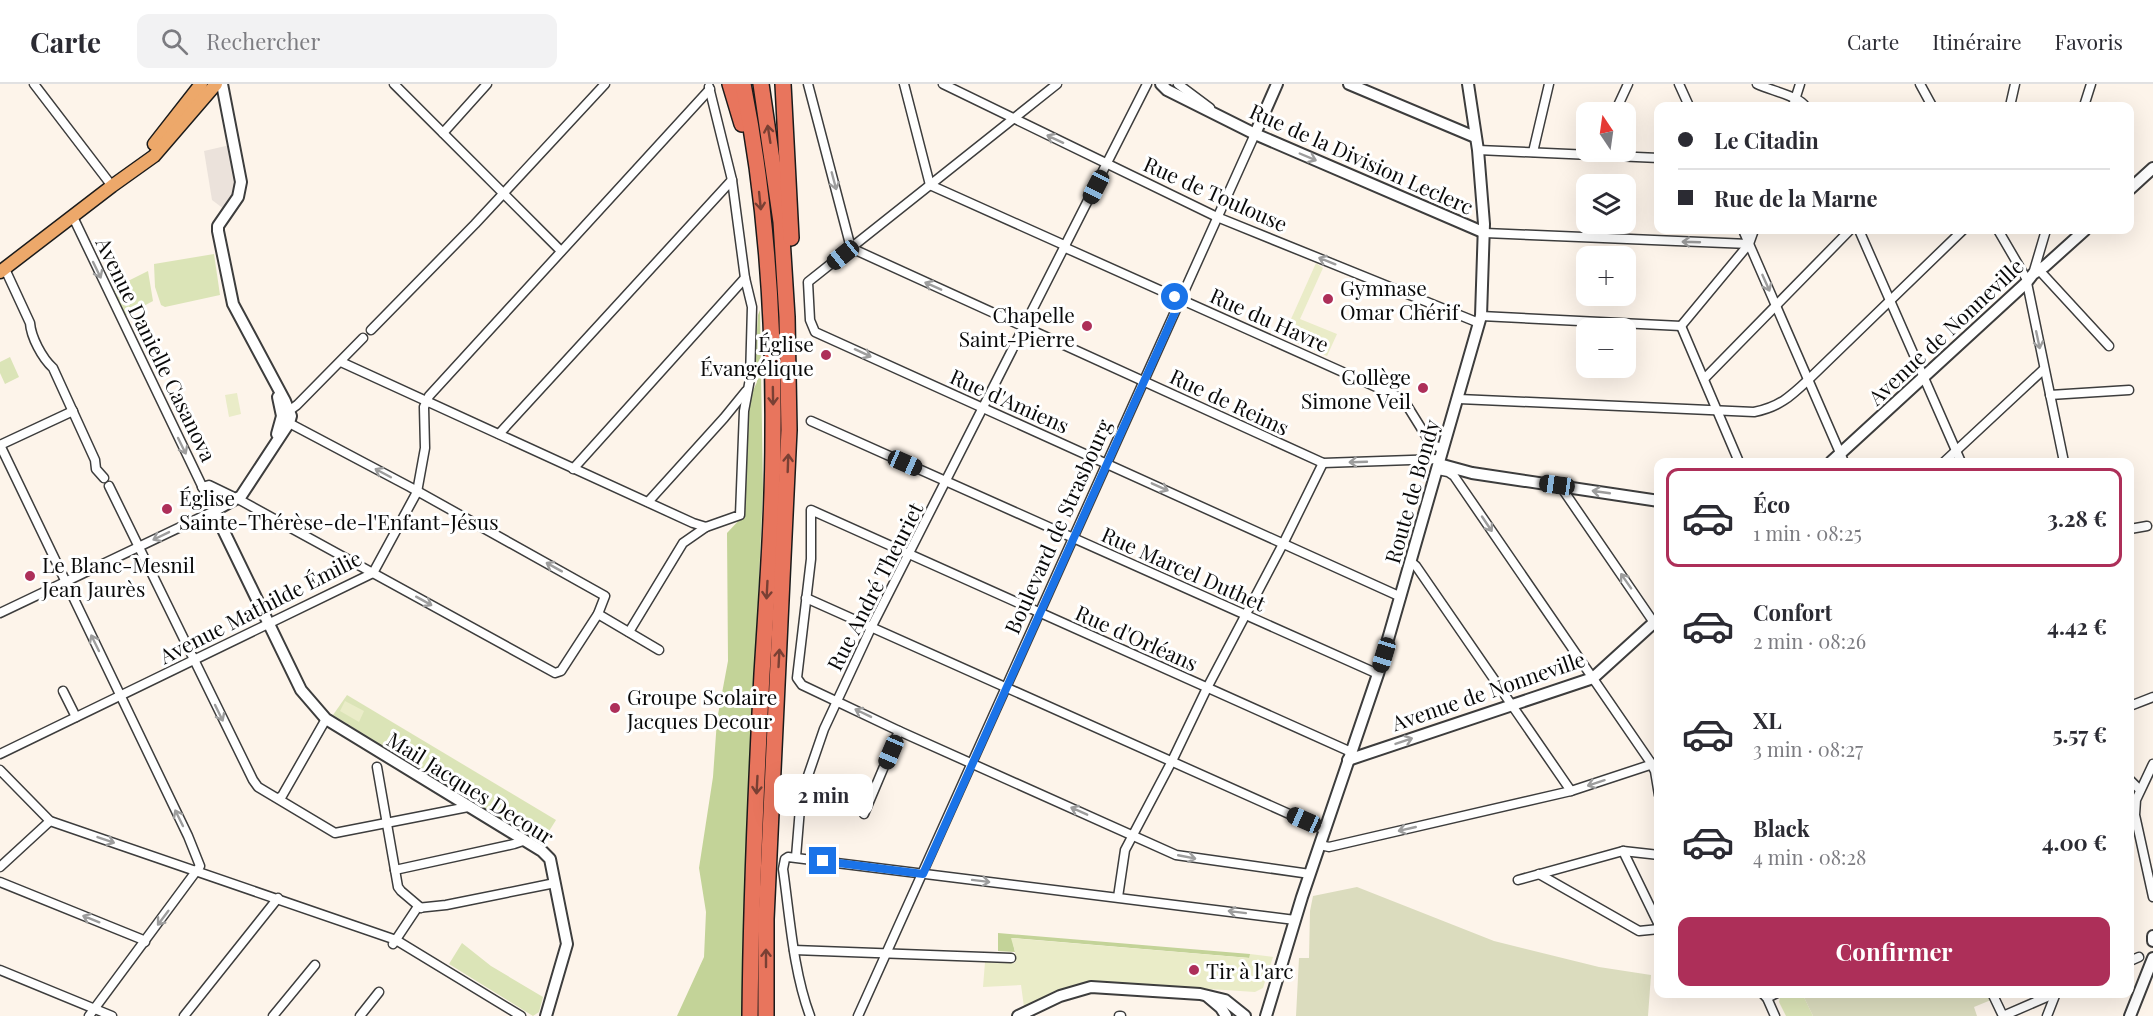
<!DOCTYPE html>
<html lang="fr">
<head>
<meta charset="utf-8">
<style>
	:root { --surface:#fff; --page:#f2f2f3; --text:#2b2b33; --muted:#7c7c81; --line:#e1e1e2; --accent:#ad2f59 }
	body { margin:0; font-family:"Playfair Display",serif; background:var(--page); color:var(--text); height:100vh; display:flex; flex-direction:column; font-size:22px; white-space:nowrap }
	* { box-sizing:border-box; margin:0 }
	p { font-size:20px; color:var(--muted) }
	.icon { flex:none; width:33px; height:33px; fill:none; stroke:currentColor; stroke-width:2; stroke-linecap:round; stroke-linejoin:round }
	.map { position:relative; flex:1; overflow:hidden }
	.details { position:absolute; left:1654px; top:374px; width:480px; height:540px; display:flex; flex-direction:column; background:var(--surface); border-radius:12px; box-shadow:0 6px 24px #0002 }
	.details>* { flex:none }
	.top-card { position:absolute; left:1654px; top:18px; width:480px; height:132px; border-radius:12px; box-shadow:0 6px 24px #0002; display:grid; align-content:center; height:132px; padding:0 24px; background:var(--surface) }
	.needle { width:39px; rotate:347deg }
	.controls { position:absolute; left:1576px; top:18px; display:grid; gap:12px }
	.controls a { display:grid; place-items:center; width:60px; height:60px; border-radius:12px; background:var(--surface); box-shadow:0 6px 24px #0002; font-size:30px }
	.end { position:absolute; width:27px; height:27px; margin:-14px; border:8px solid #1a73e8; background:#fff; box-shadow:0 0 0 3px #fff }
	.from { border-radius:50% }
	.bubble { position:absolute; height:42px; border-radius:12px; background:var(--surface); box-shadow:0 6px 24px #0002; font-size:20px; font-weight:700; line-height:42px; text-align:center }
	.car { position:absolute; width:18px; height:36px; margin:-18px -9px; border-radius:8px; box-shadow:0 0 4px 2px #0007; background:linear-gradient(#222 24%,#8ab4d8 0 40%,#222 0 76%,#8ab4d8 0 86%,#222 0) }
	.top-card b { display:flex; align-items:center; gap:21px; height:57px; font-size:22px }
	.top-card b+b { border-top:2px solid var(--line) }
	.top-card i { width:15px; height:15px; background:var(--text) }
	ul { padding:10px 0 0; list-style:none }
	li { display:flex; align-items:center; gap:18px; height:99px; margin:0 12px 9px; padding:0 12px; border:3px solid transparent; border-radius:12px }
	li div { flex:1 }
	li b { display:block; font-size:22px }
	li em { font-style:normal; font-weight:700 }
	li.current { border-color:var(--accent) }
	li>.icon { width:54px; height:54px; stroke-width:1.5 }
	.action { display:flex; gap:12px; margin-top:auto; padding:12px 24px }
	.action a { flex:1; height:69px; border-radius:12px; background:var(--accent); color:#fff; font-size:24px; font-weight:700; line-height:69px; text-align:center }
	header { display:flex; align-items:center; gap:36px; box-sizing:border-box; height:84px; padding:0 30px; background:var(--surface); border-bottom:2px solid var(--line) }
	header strong { font-size:28px }
	nav { display:flex; gap:33px; margin-inline-start:auto; font-size:21px }
	.search { width:420px; height:54px; background:var(--page); display:flex; align-items:center; gap:15px; box-sizing:border-box; padding:0 21px; border-radius:12px; color:var(--muted); font-size:22px }
	.map>svg:first-child { display:block }
</style>
</head>
<body>
<header>
<strong>Carte</strong>
<div class="search"><svg class="icon" aria-label="search" viewBox="0 0 24 24"><circle cx="10" cy="10" r="6"/><path d="M15 15l6 6"/></svg>Rechercher</div>
<nav><a>Carte</a><a>Itinéraire</a><a>Favoris</a></nav>
</header>
<div class="map">
<svg width="2153" height="932" viewBox="0 0 2153 932">
	<rect width="100%" height="100%" fill="#fdf4ea"/>
	<!-- green -->
	<g fill="#dbe4b7">
		<path d="M 214,170 L 220,211 L 165,223 L 161,221 L 155,203 L 154,180 Z"/>
		<path d="M 148,187 L 153,217 L 125,232 L 113,207 L 114,204 Z"/>
		<path d="M 10,273 L 19,293 L 5,300 L 0,289 L 0,278 Z"/>
		<path d="M 347,611 L 556,736 L 541,760 L 333,631 Z"/>
		<path d="M 462,859 L 491,882 L 543,913 L 539,928 L 533,932 L 449,880 Z"/>
		<path d="M 1788,909 L 1802,909 L 1813,932 L 1786,932 L 1779,918 L 1780,913 Z"/>
	</g>
	<!-- forest -->
	<g fill="#c3d398">
		<path d="M 760,226 L 763,406 L 745,810 L 742,932 L 677,932 L 704,873 L 706,828 L 699,784 L 713,693 L 717,636 L 728,577 L 727,449 L 743,432 L 749,315 L 757,298 L 755,275 L 758,231 Z"/>
		<path d="M 998,849 L 1250,870 L 1250,874 L 1012,854 L 1015,868 L 998,867 Z"/>
	</g>
	<!-- cemetery -->
	<g fill="#dbdcbe">
		<path d="M 1357,803 L 1494,857 L 1599,883 L 1651,891 L 1648,932 L 1296,932 L 1299,874 L 1309,874 L 1310,827 L 1313,812 Z"/>
		<path d="M 1802,909 L 1988,909 L 1991,916 L 1974,923 L 1977,932 L 1813,932 Z"/>
	</g>
	<!-- pitch -->
	<g fill="#eaecc8">
		<path d="M 1316,179 L 1323,184 L 1300,235 L 1337,250 L 1327,272 L 1283,253 Z"/>
		<path d="M 237,309 L 241,330 L 229,333 L 225,311 Z"/>
		<path d="M 345,617 L 364,627 L 359,638 L 340,627 Z"/>
		<path d="M 1011,854 L 1249,874 L 1250,870 L 1273,873 L 1263,904 L 1255,908 L 1090,897 L 1057,906 L 1024,923 L 1021,901 L 983,903 L 985,878 L 1015,879 L 1015,868 Z"/>
	</g>
	<!-- plaza -->
	<path fill="#ebe2db" d="M 230,61 L 237,99 L 234,111 L 224,125 L 212,116 L 204,67 Z"/>
	<g fill="none" stroke-linecap="round" stroke-linejoin="round">
		<defs>
			<g id="minor">
				<path d="M 34,0 L 112,102"/>
				<path d="M 394,0 L 561,167"/>
				<path d="M 808,0 L 851,164"/>
				<path d="M 904,0 L 930,101 L 1064,161 L 1068,165 L 1403,315 L 1431,360 L 1443,365"/>
				<path d="M 943,0 L 1217,133 L 1479,239"/>
				<path d="M 1057,0 L 808,198 L 810,236 L 815,248 L 1401,513"/>
				<path d="M 1178,0 L 1210,24"/>
				<path d="M 1679,0 L 1689,22"/>
				<path d="M 1757,0 C 1769,6 1801,13 1805,22"/>
				<path d="M 1920,0 L 1932,22"/>
				<path d="M 1793,22 L 1800,0"/>
				<path d="M 2010,22 L 2015,0"/>
				<path d="M 2084,22 L 2091,0"/>
				<path d="M 1615,28 L 1628,0"/>
				<path d="M 443,49 L 487,0"/>
				<path d="M 1478,66 L 1659,74"/>
				<path d="M 1533,68 L 1549,0"/>
				<path d="M 1743,146 L 1844,378"/>
				<path d="M 1859,146 L 1961,378"/>
				<path d="M 1998,146 L 2026,194 L 2064,378"/>
				<path d="M 1485,149 L 1749,160"/>
				<path d="M 851,164 L 1323,379 L 1440,375"/>
				<path d="M 5,185 L 30,239 C 31,253 42,274 53,284 L 95,376 L 96,385 L 104,394"/>
				<path d="M 2039,186 L 2109,262"/>
				<path d="M 2033,190 L 2046,146"/>
				<path d="M 1481,232 L 1681,242"/>
				<path d="M 1681,242 L 1739,378"/>
				<path d="M 1681,242 L 1749,160 L 1754,146"/>
				<path d="M 371,246 L 475,140 L 605,0"/>
				<path d="M 341,278 L 693,439 L 706,443 L 740,431 L 744,327 L 750,295 L 752,223 L 745,194 L 732,96 L 709,3"/>
				<path d="M 1704,295 L 1850,146"/>
				<path d="M 2050,311 L 2129,306"/>
				<path d="M 1459,315 L 1754,328 C 1779,323 1790,313 1808,296 L 1963,146"/>
				<path d="M 286,329 L 297,321 L 363,254"/>
				<path d="M 811,337 L 1378,590"/>
				<path d="M 499,350 L 732,96"/>
				<path d="M 0,361 L 188,752 L 200,782 L 89,932"/>
				<path d="M 0,361 L 73,327"/>
				<path d="M 1944,378 L 2044,285"/>
				<path d="M 573,385 L 745,194"/>
				<path d="M 1438,386 L 1448,388 L 1454,392 L 1649,676 L 1655,687 L 1659,711"/>
				<path d="M 109,402 L 253,696 L 258,703 L 335,749 L 468,723"/>
				<path d="M 202,403 L 209,401 L 238,415 L 555,589 L 561,587 L 598,530 L 605,512 L 410,403 L 289,339 L 285,340"/>
				<path d="M 1561,403 L 1659,546"/>
				<path d="M 648,418 L 724,334 L 746,307"/>
				<path d="M 2130,445 L 2147,442"/>
				<path d="M 1410,477 L 1416,482 L 1571,707"/>
				<path d="M 806,514 L 1325,746"/>
				<path d="M 0,529 L 214,427 L 73,133"/>
				<path d="M 598,530 L 659,566"/>
				<path d="M 629,548 L 683,459 L 706,443"/>
				<path d="M 63,607 L 76,633"/>
				<path d="M 2130,622 L 2153,613"/>
				<path d="M 0,670 L 373,489 L 417,408 L 425,364 L 424,323 L 429,312 L 710,5"/>
				<path d="M 2153,680 L 2136,716 L 2135,731 L 2153,813"/>
				<path d="M 377,683 L 398,803 L 401,807 L 421,824"/>
				<path d="M 0,686 L 50,737 L 396,856 L 521,932"/>
				<path d="M 2130,696 L 2140,706"/>
				<path d="M 278,714 L 282,712 L 326,635"/>
				<path d="M 864,730 L 899,647"/>
				<path d="M 1320,761 L 1329,763 L 1571,707 L 1659,678"/>
				<path d="M 1623,767 L 1659,841"/>
				<path d="M 796,773 L 801,712 L 824,645 L 871,544 L 1147,0"/>
				<path d="M 0,783 L 50,737"/>
				<path d="M 395,786 L 514,760 L 523,757"/>
				<path d="M 1310,790 L 1176,771 L 899,647 L 802,601 L 797,594 L 811,475 L 811,426 L 1351,668"/>
				<path d="M 1539,790 L 1639,847 L 1659,845"/>
				<path d="M 1518,796 L 1623,767 L 1659,771"/>
				<path d="M 0,798 L 141,855 L 145,858"/>
				<path d="M 1118,813 L 1125,766 L 1172,677 L 1207,604 L 1284,458 L 1323,379"/>
				<path d="M 393,860 L 417,824 L 446,821 L 555,799"/>
				<path d="M 794,866 L 1011,874"/>
				<path d="M 2130,877 L 2139,873"/>
				<path d="M 0,886 L 112,932"/>
				<path d="M 1762,909 L 1767,914 L 1775,932"/>
				<path d="M 1992,909 L 2003,932"/>
				<path d="M 1767,914 L 1777,909"/>
				<path d="M 184,932 L 278,814"/>
				<path d="M 273,932 L 315,881"/>
				<path d="M 360,932 L 379,908"/>
				<path d="M 810,932 C 793,886 790,834 783,785 L 785,775 L 788,773 L 1295,836"/>
				<path d="M 858,932 L 1255,50"/>
				<path d="M 1119,932 L 1121,932"/>
				<path d="M 2003,932 L 2056,909"/>
				<path d="M 2047,932 L 2056,909"/>
			</g>
			<g id="tertiary">
				<path d="M 222,0 L 241,98 L 238,113 L 218,142 L 218,147 L 233,220 L 285,317 L 291,332 L 289,339 L 241,412 L 214,427 L 301,606 L 326,635 L 542,767 L 550,775 L 567,860 L 546,932"/>
				<path d="M 1161,0 L 1167,6 L 1255,50 L 1485,149"/>
				<path d="M 1349,0 L 1475,53"/>
				<path d="M 1255,50 L 1277,0"/>
				<path d="M 2130,105 L 2153,84"/>
				<path d="M 277,350 L 282,332 L 278,313"/>
				<path d="M 1831,378 L 2026,199 L 2033,190 L 2045,182 L 2085,146"/>
				<path d="M 1439,380 L 1472,389 L 1659,417"/>
				<path d="M 1348,676 L 1593,594 L 1659,534"/>
				<path d="M 2153,852 L 2153,857"/>
				<path d="M 1208,913 L 1221,924 L 1226,932"/>
				<path d="M 1018,932 L 1060,912 L 1091,903 L 1200,910 L 1225,916 L 1245,932"/>
				<path d="M 1266,932 L 1302,813 L 1378,590 L 1481,232 L 1484,140 L 1478,66 L 1468,0"/>
				<path d="M 2130,932 L 2153,874"/>
			</g>
			<g id="primary">
				<path d="M 154,60 L 201,0"/>
				<path d="M 0,188 L 112,102 L 154,72 L 216,0"/>
			</g>
			<g id="motorway">
				<path d="M 730,0 L 742,40"/>
				<path d="M 743,0 C 766,115 774,234 773,350 C 773,430 767,510 762,590 C 756,704 751,818 750,932"/>
				<path d="M 761,0 L 781,138 L 787,233 L 789,346 L 766,835 L 766,932"/>
				<path d="M 783,0 L 791,154"/>
			</g>
		</defs>
		<!-- minor casing -->
		<use href="#minor" stroke="#3d3d3d" stroke-width="11"/>
		<!-- tertiary casing -->
		<use href="#tertiary" stroke="#3d3d3d" stroke-width="14"/>
		<!-- primary casing -->
		<use href="#primary" stroke="#1b1b1b" stroke-width="15"/>
		<!-- motorway casing -->
		<use href="#motorway" stroke="#1b1b1b" stroke-width="18"/>
		<!-- minor -->
		<use href="#minor" stroke="#fff" stroke-width="8"/>
		<!-- tertiary -->
		<use href="#tertiary" stroke="#fff" stroke-width="10"/>
		<!-- primary -->
		<use href="#primary" stroke="#eda86a" stroke-width="12"/>
		<!-- motorway -->
		<use href="#motorway" stroke="#e8755d" stroke-width="15"/>
	</g>
	<!-- one-way arrows -->
	<defs><path id="oneway-shaft" d="M-6 0H5M1.5-3L5.5 0L1.5 3" fill="none" stroke-width="1.6" stroke-linecap="round" stroke-linejoin="round" transform="scale(1.5)"/></defs>
	<g stroke="#794034">
		<use href="#oneway-shaft" transform="translate(769 50) rotate(-99)"/>
		<use href="#oneway-shaft" transform="translate(760 117) rotate(84)"/>
		<use href="#oneway-shaft" transform="translate(773 312) rotate(89)"/>
		<use href="#oneway-shaft" transform="translate(788 379) rotate(-88)"/>
		<use href="#oneway-shaft" transform="translate(767 506) rotate(93)"/>
		<use href="#oneway-shaft" transform="translate(779 574) rotate(-87)"/>
		<use href="#oneway-shaft" transform="translate(757 701) rotate(93)"/>
		<use href="#oneway-shaft" transform="translate(766 874) rotate(-90)"/>
	</g>
	<g stroke="#9d9d9d">
		<use href="#oneway-shaft" transform="translate(1055 55) rotate(-155)"/>
		<use href="#oneway-shaft" transform="translate(1308 73) rotate(23)"/>
		<use href="#oneway-shaft" transform="translate(834 97) rotate(75)"/>
		<use href="#oneway-shaft" transform="translate(1691 158) rotate(-178)"/>
		<use href="#oneway-shaft" transform="translate(1327 177) rotate(-158)"/>
		<use href="#oneway-shaft" transform="translate(97 186) rotate(64)"/>
		<use href="#oneway-shaft" transform="translate(1766 199) rotate(66)"/>
		<use href="#oneway-shaft" transform="translate(933 202) rotate(-156)"/>
		<use href="#oneway-shaft" transform="translate(2038 256) rotate(78)"/>
		<use href="#oneway-shaft" transform="translate(863 269) rotate(25)"/>
		<use href="#oneway-shaft" transform="translate(182 362) rotate(64)"/>
		<use href="#oneway-shaft" transform="translate(1358 378) rotate(178)"/>
		<use href="#oneway-shaft" transform="translate(383 389) rotate(-152)"/>
		<use href="#oneway-shaft" transform="translate(1160 403) rotate(24)"/>
		<use href="#oneway-shaft" transform="translate(1601 408) rotate(-172)"/>
		<use href="#oneway-shaft" transform="translate(1487 440) rotate(56)"/>
		<use href="#oneway-shaft" transform="translate(161 452) rotate(154)"/>
		<use href="#oneway-shaft" transform="translate(554 483) rotate(-151)"/>
		<use href="#oneway-shaft" transform="translate(1626 497) rotate(-125)"/>
		<use href="#oneway-shaft" transform="translate(424 517) rotate(29)"/>
		<use href="#oneway-shaft" transform="translate(95 559) rotate(-116)"/>
		<use href="#oneway-shaft" transform="translate(219 629) rotate(64)"/>
		<use href="#oneway-shaft" transform="translate(863 629) rotate(-154)"/>
		<use href="#oneway-shaft" transform="translate(1404 657) rotate(-19)"/>
		<use href="#oneway-shaft" transform="translate(1596 699) rotate(162)"/>
		<use href="#oneway-shaft" transform="translate(1079 727) rotate(-156)"/>
		<use href="#oneway-shaft" transform="translate(179 734) rotate(-116)"/>
		<use href="#oneway-shaft" transform="translate(1407 745) rotate(167)"/>
		<use href="#oneway-shaft" transform="translate(106 756) rotate(19)"/>
		<use href="#oneway-shaft" transform="translate(1187 773) rotate(11)"/>
		<use href="#oneway-shaft" transform="translate(981 797) rotate(7)"/>
		<use href="#oneway-shaft" transform="translate(1237 828) rotate(-173)"/>
		<use href="#oneway-shaft" transform="translate(163 834) rotate(127)"/>
		<use href="#oneway-shaft" transform="translate(91 835) rotate(-158)"/>
	</g>
	<g fill="none" stroke-linecap="round" stroke-linejoin="round">
		<!-- route -->
		<path stroke="#1a73e8" stroke-width="8" d="M 823,777 L 923,790 L 1181,215 L 1175,213"/>
	</g>
	<!-- markers -->
	<g fill="#ad2f59" stroke="#fff" stroke-width="2">
		<circle cx="1328" cy="215" r="6"/>
		<circle cx="1087" cy="242" r="6"/>
		<circle cx="826" cy="271" r="6"/>
		<circle cx="1423" cy="304" r="6"/>
		<circle cx="167" cy="425" r="6"/>
		<circle cx="30" cy="492" r="6"/>
		<circle cx="615" cy="624" r="6"/>
		<circle cx="1194" cy="886" r="6"/>
	</g>
	<g text-anchor="middle" dominant-baseline="central" stroke-width="6" stroke-linejoin="round" paint-order="stroke">
		<!-- street labels -->
		<g font-size="21" fill="#0a0a0a" stroke="#fff">
			<text transform="translate(1362 74) rotate(24)">Rue de la Division Leclerc</text>
			<text transform="translate(1216 109) rotate(24)">Rue de Toulouse</text>
			<text transform="translate(1270 235) rotate(24)">Rue du Havre</text>
			<text transform="translate(1945 247) rotate(-43)">Avenue de Nonneville</text>
			<text transform="translate(157 265) rotate(64)">Avenue Danielle Casanova</text>
			<text transform="translate(1010 316) rotate(24)">Rue d'Amiens</text>
			<text transform="translate(1230 317) rotate(25)">Rue de Reims</text>
			<text transform="translate(1411 407) rotate(-74)">Route de Bondy</text>
			<text transform="translate(1057 442) rotate(-66)">Boulevard de Strasbourg</text>
			<text transform="translate(1184 484) rotate(24)">Rue Marcel Duthet</text>
			<text transform="translate(874 502) rotate(-63)">Rue André Theuriet</text>
			<text transform="translate(260 522) rotate(-27)">Avenue Mathilde Émilie</text>
			<text transform="translate(1137 553) rotate(24)">Rue d'Orléans</text>
			<text transform="translate(1488 606) rotate(-19)">Avenue de Nonneville</text>
			<text transform="translate(471 703) rotate(32)">Mail Jacques Decour</text>
		</g>
		<!-- poi labels -->
		<g font-size="21" fill="#0a0a0a" stroke="#fff" text-anchor="start">
			<text x="1340" y="203">Gymnase<tspan x="1340" dy="24">Omar Chérif</tspan></text>
			<text x="1075" y="230" text-anchor="end">Chapelle<tspan x="1075" dy="24">Saint-Pierre</tspan></text>
			<text x="814" y="259" text-anchor="end">Église<tspan x="814" dy="24">Évangélique</tspan></text>
			<text x="1411" y="292" text-anchor="end">Collège<tspan x="1411" dy="24">Simone Veil</tspan></text>
			<text x="179" y="413">Église<tspan x="179" dy="24">Sainte-Thérèse-de-l'Enfant-Jésus</tspan></text>
			<text x="42" y="480">Le Blanc-Mesnil<tspan x="42" dy="24">Jean Jaurès</tspan></text>
			<text x="627" y="612">Groupe Scolaire<tspan x="627" dy="24">Jacques Decour</tspan></text>
			<text x="1206" y="886">Tir à l'arc</text>
		</g>
	</g>
</svg>
<div class="controls">
<a><svg class="needle" viewBox="-14 -14 28 28"><path d="M0-13l5 13h-10z" fill="#e53935"/><path d="M0 13l5-13h-10z" fill="#7c7c81"/></svg></a>
<a><svg class="icon" aria-label="layers" viewBox="0 0 24 24"><path d="M12 4l9 5-9 5-9-5zM3 14l9 5 9-5"/></svg></a>
<a>+</a>
<a>−</a>
</div>
<i class="end from" style="left:1175px;top:213px"></i>
<i class="end" style="left:823px;top:777px"></i>
<div class="bubble" style="left:774px;top:690px;width:99px">2 min</div>
<i class="car" style="left:1096px;top:103px;rotate:207deg"></i>
<i class="car" style="left:843px;top:171px;rotate:231deg"></i>
<i class="car" style="left:905px;top:379px;rotate:114deg"></i>
<i class="car" style="left:1557px;top:401px;rotate:278deg"></i>
<i class="car" style="left:1384px;top:571px;rotate:197deg"></i>
<i class="car" style="left:891px;top:668px;rotate:203deg"></i>
<i class="car" style="left:1304px;top:736px;rotate:294deg"></i>
<div class="top-card">
<b><i class="from"></i>Le Citadin</b>
<b><i></i>Rue de la Marne</b>
</div>
<section class="details">
<ul>
<li class="current"><svg class="icon" aria-label="car" viewBox="0 0 24 24"><path d="M5 17H2v-5l4-1 3-4h7l3 4 3 1v5h-3M9 17h6M6 11h13"/><circle cx="7" cy="17" r="2"/><circle cx="17" cy="17" r="2"/></svg><div><b>Éco</b><p>1 min · 08:25</p></div><em>3.28 €</em></li>
<li><svg class="icon" aria-label="car" viewBox="0 0 24 24"><path d="M5 17H2v-5l4-1 3-4h7l3 4 3 1v5h-3M9 17h6M6 11h13"/><circle cx="7" cy="17" r="2"/><circle cx="17" cy="17" r="2"/></svg><div><b>Confort</b><p>2 min · 08:26</p></div><em>4.42 €</em></li>
<li><svg class="icon" aria-label="car" viewBox="0 0 24 24"><path d="M5 17H2v-5l4-1 3-4h7l3 4 3 1v5h-3M9 17h6M6 11h13"/><circle cx="7" cy="17" r="2"/><circle cx="17" cy="17" r="2"/></svg><div><b>XL</b><p>3 min · 08:27</p></div><em>5.57 €</em></li>
<li><svg class="icon" aria-label="car" viewBox="0 0 24 24"><path d="M5 17H2v-5l4-1 3-4h7l3 4 3 1v5h-3M9 17h6M6 11h13"/><circle cx="7" cy="17" r="2"/><circle cx="17" cy="17" r="2"/></svg><div><b>Black</b><p>4 min · 08:28</p></div><em>4.00 €</em></li>
</ul>
<div class="action"><a>Confirmer</a></div>
</section>
</div>
</body>
</html>
